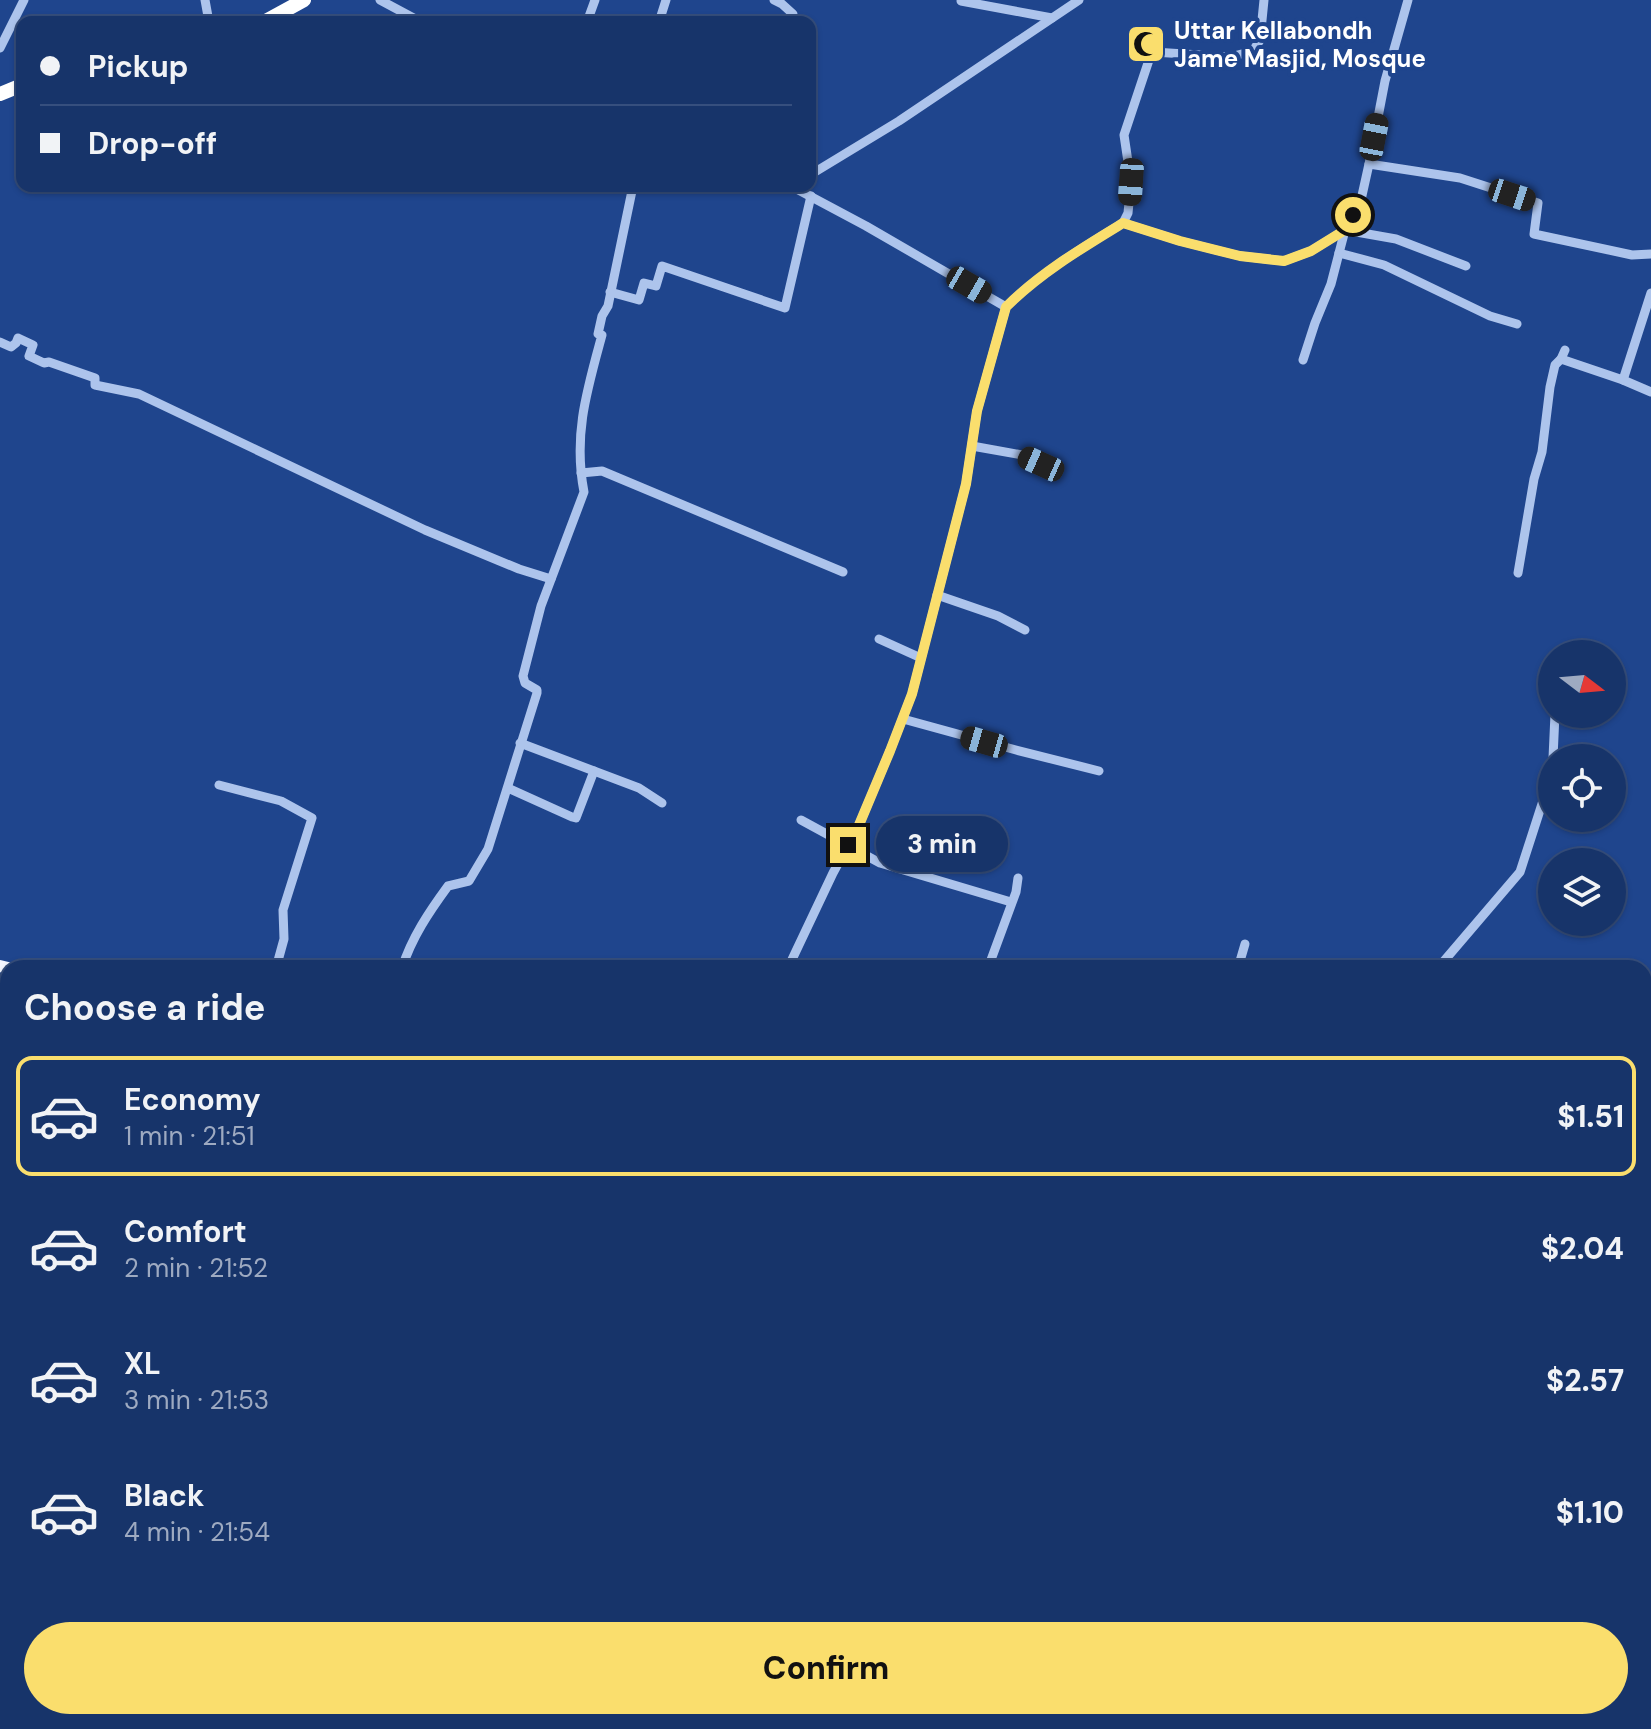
<!DOCTYPE html>
<html lang="en">
<head>
<meta charset="utf-8">
<style>
	:root { --surface:#17346a; --page:#243f72; --text:#f1f3f6; --muted:#9eaac1; --line:#364f7e; --accent:#fade6d }
	body { margin:0; font-family:"DM Sans",sans-serif; background:var(--page); color:var(--text); height:100vh; display:flex; flex-direction:column; font-size:30px; white-space:nowrap }
	* { box-sizing:border-box; margin:0 }
	p { font-size:26px; color:var(--muted) }
	.icon { flex:none; width:44px; height:44px; fill:none; stroke:currentColor; stroke-width:2; stroke-linecap:round; stroke-linejoin:round }
	.map { position:relative; flex:1; overflow:hidden }
	.panel { position:absolute; left:0px; top:960px; width:1652px; height:770px; display:flex; flex-direction:column; background:var(--surface); border-radius:24px 24px 0 0; box-shadow:0 2px 6px #0004,0 0 0 2px var(--line) }
	.panel>* { flex:none }
	.banner { position:absolute; left:16px; top:16px; width:800px; height:176px; border-radius:16px; box-shadow:0 2px 6px #0004,0 0 0 2px var(--line); display:grid; align-content:center; height:176px; padding:0 24px; background:var(--surface) }
	.needle { width:52px; rotate:106deg }
	.controls { position:absolute; left:1538px; top:640px; display:grid; gap:16px }
	.controls a { display:grid; place-items:center; width:88px; height:88px; border-radius:50%; background:var(--surface); box-shadow:0 2px 6px #0004,0 0 0 2px var(--line); font-size:40px }
	.end { position:absolute; width:36px; height:36px; margin:-18px; border:10px solid #fade6d; background:#111; box-shadow:0 0 0 4px #111 }
	.from { border-radius:50% }
	.bubble { position:absolute; height:56px; border-radius:28px; background:var(--surface); box-shadow:0 2px 6px #0004,0 0 0 2px var(--line); font-size:26px; font-weight:800; line-height:56px; text-align:center }
	.car { position:absolute; width:24px; height:48px; margin:-24px -12px; border-radius:10px; box-shadow:0 0 6px 2px #0007; background:linear-gradient(#222 24%,#8ab4d8 0 40%,#222 0 76%,#8ab4d8 0 86%,#222 0) }
	.banner b { display:flex; align-items:center; gap:28px; height:76px; font-size:30px }
	.banner b+b { border-top:2px solid var(--line) }
	.banner i { width:20px; height:20px; background:var(--text) }
	ul { padding:0; list-style:none }
	li { display:flex; align-items:center; gap:24px; height:120px; margin:0 16px 12px; padding:0 8px; border:4px solid transparent; border-radius:16px }
	li div { flex:1 }
	li b { display:block; font-size:30px }
	li em { font-style:normal; font-weight:800 }
	li.active { border-color:var(--accent) }
	li>.icon { width:72px; height:72px; stroke-width:1.5 }
	h2 { padding:0 24px; font-size:36px; line-height:96px }
	.cta { display:flex; gap:16px; margin-top:auto; padding:16px 24px }
	.cta a { flex:1; height:92px; border-radius:48px; background:var(--accent); color:#111; font-size:32px; font-weight:800; line-height:92px; text-align:center }
	.map>svg:first-child { display:block }
</style>
</head>
<body>
<div class="map">
<svg width="1651" height="1729" viewBox="0 0 1651 1729">
	<rect width="100%" height="100%" fill="#1f458d"/>
	<g fill="none" stroke-linecap="round" stroke-linejoin="round">
		<!-- minor -->
		<g stroke="#adc4ec" stroke-width="9">
			<path d="M 205,0 L 209,22"/>
			<path d="M 380,0 L 421,22"/>
			<path d="M 774,0 L 782,4 L 793,14 L 792,22"/>
			<path d="M 1408,0 L 1385,81 L 1369,164 L 1460,178 L 1538,203 L 1534,234 L 1632,255 L 1651,254"/>
			<path d="M 961,1 L 1052,18"/>
			<path d="M 587,22 L 595,0"/>
			<path d="M 659,22 L 666,0"/>
			<path d="M 0,48 L 24,0"/>
			<path d="M 810,175 L 899,121 L 1079,0"/>
			<path d="M 791,186 L 866,226 L 1006,307 C 1040,273 1082,248 1123,223 L 1128,213 L 1131,182 L 1124,135 L 1150,57 L 1154,52 L 1230,57 L 1253,51 L 1260,40 L 1264,0"/>
			<path d="M 1123,223 L 1180,241 L 1240,256 L 1284,261 L 1311,251 L 1345,230 L 1361,200 L 1369,164"/>
			<path d="M 1339,253 L 1384,265 L 1490,316 L 1517,324"/>
			<path d="M 610,292 L 639,300 L 644,283 L 656,286 L 662,266 L 785,308 L 811,196"/>
			<path d="M 0,342 L 11,347 L 16,343 L 18,338 L 33,345 L 29,356 L 44,363 L 49,362 L 95,378 L 95,385 L 139,394 L 425,530 L 519,569 L 551,579"/>
			<path d="M 1561,359 L 1623,380 L 1651,392"/>
			<path d="M 1303,360 L 1315,323 L 1331,284 L 1345,230 L 1396,239 L 1466,266"/>
			<path d="M 1623,380 L 1651,293"/>
			<path d="M 972,446 L 1022,455 L 1044,467"/>
			<path d="M 581,473 L 602,471 L 843,572"/>
			<path d="M 1518,573 L 1534,479 L 1542,452 L 1550,387 L 1555,365 L 1561,359 L 1565,350"/>
			<path d="M 937,595 L 998,616 L 1025,630"/>
			<path d="M 879,639 L 921,658"/>
			<path d="M 903,719 L 1016,750 L 1099,771"/>
			<path d="M 520,743 L 639,788 L 662,803"/>
			<path d="M 1553,758 L 1555,714"/>
			<path d="M 219,785 L 281,801 L 312,818 L 283,910 L 284,939 L 276,968"/>
			<path d="M 508,788 L 572,817 L 576,818 L 594,771"/>
			<path d="M 801,820 L 880,863 L 1011,902"/>
			<path d="M 402,968 C 412,937 429,912 448,886 L 469,881 L 488,849 L 537,693 L 537,690 L 525,683 L 523,676 L 541,606 L 584,492 C 573,435 587,390 602,335 L 598,334 L 602,316 L 608,306 L 633,186"/>
			<path d="M 788,968 L 833,873 L 859,825 L 890,751 L 912,694 L 966,484 L 977,411 L 1006,307"/>
			<path d="M 988,968 L 1016,892 L 1018,878"/>
			<path d="M 1238,968 L 1245,944"/>
			<path d="M 1438,968 L 1520,872 L 1552,773"/>
			<path d="M 0,1117 L 8,1119"/>
			<path d="M 1644,1432 L 1651,1434"/>
			<path d="M 257,1722 L 255,1725 L 262,1729"/>
			<path d="M 394,1722 L 398,1729"/>
			<path d="M 965,1722 L 998,1729"/>
			<path d="M 1365,1722 L 1385,1729"/>
			<path d="M 699,1729 L 705,1722"/>
			<path d="M 1110,1729 L 1111,1722"/>
		</g>
		<!-- major -->
		<g stroke="#f3f6ff" stroke-width="12">
			<path d="M 0,966 L 8,968"/>
			<path d="M 1644,1338 L 1651,1340"/>
		</g>
		<!-- highway -->
		<g stroke="#fff" stroke-width="14">
			<path d="M 264,22 L 304,0"/>
			<path d="M 0,94 L 22,85"/>
		</g>
	</g>
	<g fill="none" stroke-linecap="round" stroke-linejoin="round">
		<!-- route -->
		<path stroke="#fade6d" stroke-width="10" d="M 848,845 L 859,825 L 890,751 L 912,694 L 966,484 L 977,411 L 1006,307 C 1040,273 1082,248 1123,223 L 1180,241 L 1240,256 L 1284,261 L 1311,251 L 1345,230 L 1353,215"/>
	</g>
	<!-- icons -->
	<defs>
		<symbol id="mosque-square" viewBox="-11 -11 22 22"><rect x="-9" y="-9" width="18" height="18" rx="4" fill="#fade6d" stroke="#1f458d"/><path d="M3.5-4.9A6 6 0 1 0 3.5 4.9A5 5 0 1 1 3.5-4.9Z" fill="#111"/></symbol>
	</defs>
	<g fill-rule="evenodd">
		<use href="#mosque-square" x="1124" y="22" width="44" height="44"/>
	</g>
	<g text-anchor="middle" dominant-baseline="central" stroke-width="8" stroke-linejoin="round" paint-order="stroke">
		<!-- poi labels -->
		<g font-size="24" font-weight="bold" fill="#fff" stroke="#1f458d" text-anchor="start">
			<text x="1174" y="30">Uttar Kellabondh<tspan x="1174" dy="28">Jame Masjid, Mosque</tspan></text>
		</g>
	</g>
</svg>
<div class="controls">
<a><svg class="needle" viewBox="-14 -14 28 28"><path d="M0-13l5 13h-10z" fill="#e53935"/><path d="M0 13l5-13h-10z" fill="#9eaac1"/></svg></a>
<a><svg class="icon" aria-label="locate" viewBox="0 0 24 24"><circle cx="12" cy="12" r="6"/><path d="M12 2v4M12 18v4M2 12h4M18 12h4"/></svg></a>
<a><svg class="icon" aria-label="layers" viewBox="0 0 24 24"><path d="M12 4l9 5-9 5-9-5zM3 14l9 5 9-5"/></svg></a>
</div>
<i class="end from" style="left:1353px;top:215px"></i>
<i class="end" style="left:848px;top:845px"></i>
<div class="bubble" style="left:876px;top:816px;width:132px">3 min</div>
<i class="car" style="left:1374px;top:137px;rotate:11deg"></i>
<i class="car" style="left:1131px;top:182px;rotate:184deg"></i>
<i class="car" style="left:1512px;top:195px;rotate:108deg"></i>
<i class="car" style="left:969px;top:285px;rotate:120deg"></i>
<i class="car" style="left:1041px;top:464px;rotate:294deg"></i>
<i class="car" style="left:984px;top:742px;rotate:286deg"></i>
<div class="banner">
<b><i class="from"></i>Pickup</b>
<b><i></i>Drop-off</b>
</div>
<section class="panel">
<h2>Choose a ride</h2>
<ul>
<li class="active"><svg class="icon" aria-label="car" viewBox="0 0 24 24"><path d="M5 17H2v-5l4-1 3-4h7l3 4 3 1v5h-3M9 17h6M6 11h13"/><circle cx="7" cy="17" r="2"/><circle cx="17" cy="17" r="2"/></svg><div><b>Economy</b><p>1 min · 21:51</p></div><em>$1.51</em></li>
<li><svg class="icon" aria-label="car" viewBox="0 0 24 24"><path d="M5 17H2v-5l4-1 3-4h7l3 4 3 1v5h-3M9 17h6M6 11h13"/><circle cx="7" cy="17" r="2"/><circle cx="17" cy="17" r="2"/></svg><div><b>Comfort</b><p>2 min · 21:52</p></div><em>$2.04</em></li>
<li><svg class="icon" aria-label="car" viewBox="0 0 24 24"><path d="M5 17H2v-5l4-1 3-4h7l3 4 3 1v5h-3M9 17h6M6 11h13"/><circle cx="7" cy="17" r="2"/><circle cx="17" cy="17" r="2"/></svg><div><b>XL</b><p>3 min · 21:53</p></div><em>$2.57</em></li>
<li><svg class="icon" aria-label="car" viewBox="0 0 24 24"><path d="M5 17H2v-5l4-1 3-4h7l3 4 3 1v5h-3M9 17h6M6 11h13"/><circle cx="7" cy="17" r="2"/><circle cx="17" cy="17" r="2"/></svg><div><b>Black</b><p>4 min · 21:54</p></div><em>$1.10</em></li>
</ul>
<div class="cta"><a>Confirm</a></div>
</section>
</div>
</body>
</html>
